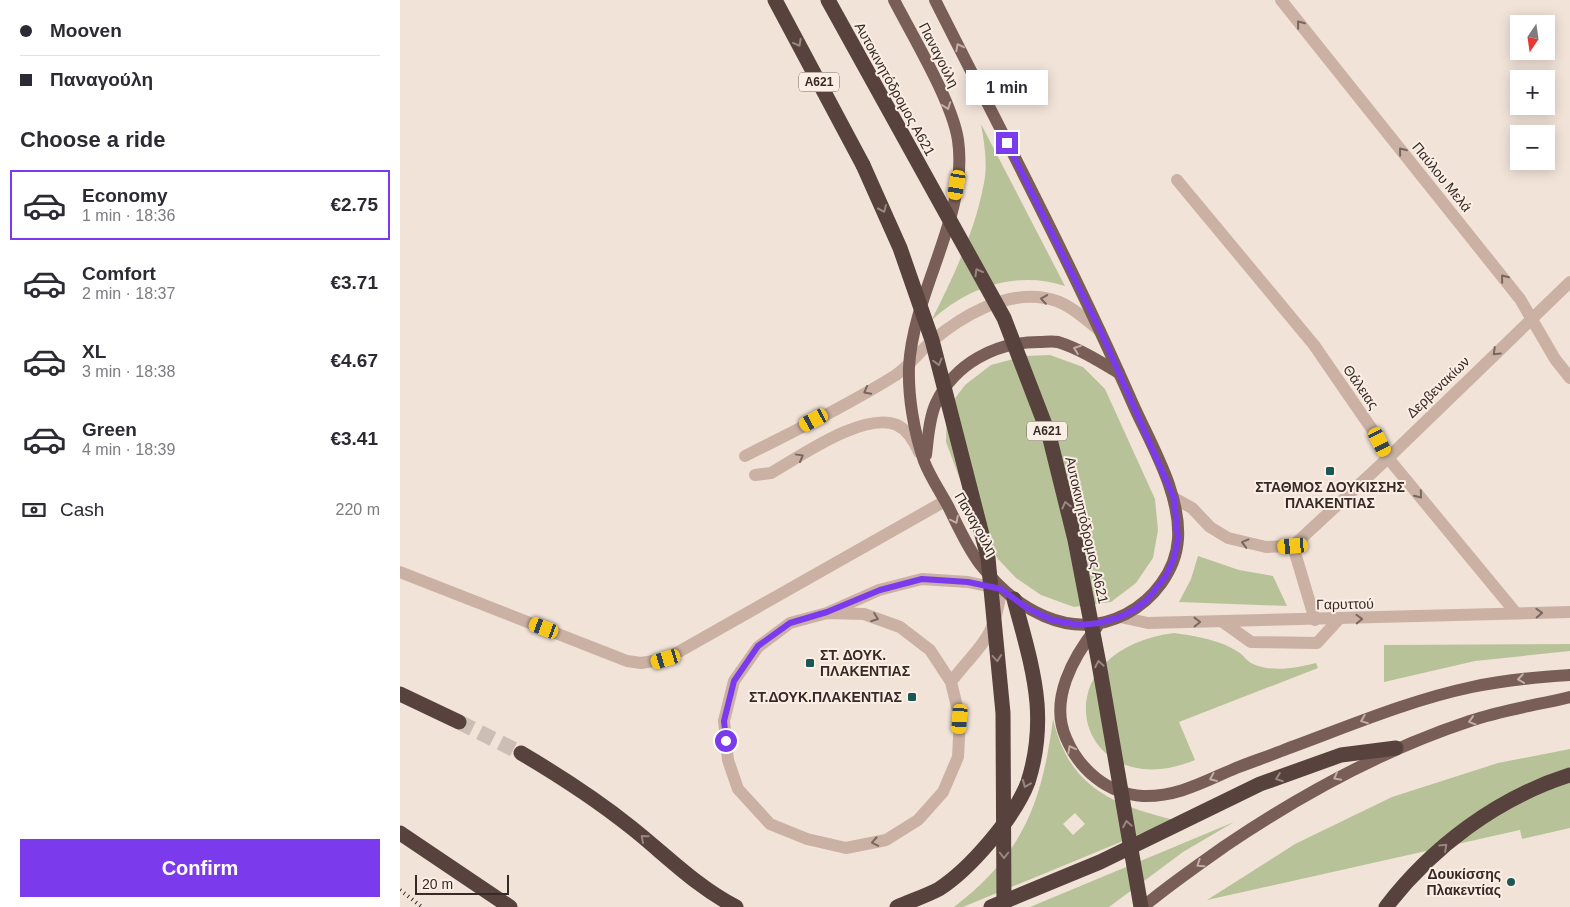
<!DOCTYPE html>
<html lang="en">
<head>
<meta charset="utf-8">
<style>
	:root { --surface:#fff; --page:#f2f2f3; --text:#2b2b33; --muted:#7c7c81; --line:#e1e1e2; --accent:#7c3aed }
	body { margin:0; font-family:Arial,sans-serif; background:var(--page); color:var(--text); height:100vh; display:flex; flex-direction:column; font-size:19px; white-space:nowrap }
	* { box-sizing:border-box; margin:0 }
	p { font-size:16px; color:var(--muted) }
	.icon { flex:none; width:28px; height:28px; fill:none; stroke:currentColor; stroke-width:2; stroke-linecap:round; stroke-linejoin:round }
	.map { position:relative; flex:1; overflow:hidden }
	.details { display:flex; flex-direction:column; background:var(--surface); width:400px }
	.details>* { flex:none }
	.banner { display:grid; align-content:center; height:110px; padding:0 20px; background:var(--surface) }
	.needle { width:32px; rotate:193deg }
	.tools { position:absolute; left:1110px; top:15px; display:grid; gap:10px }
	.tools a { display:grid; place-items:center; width:45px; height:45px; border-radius:0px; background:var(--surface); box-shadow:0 2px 12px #0003; font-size:25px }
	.scale { position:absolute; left:15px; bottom:12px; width:94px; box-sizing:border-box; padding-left:5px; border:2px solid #362926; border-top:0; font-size:14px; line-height:18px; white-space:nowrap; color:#362926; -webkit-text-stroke:4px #faeee5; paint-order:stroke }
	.end { position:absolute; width:22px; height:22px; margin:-11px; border:6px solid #7c3aed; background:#fff; box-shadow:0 0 0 2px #fff }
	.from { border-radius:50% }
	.bubble { position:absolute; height:35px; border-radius:0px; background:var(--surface); box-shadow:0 2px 12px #0003; font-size:16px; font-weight:700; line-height:35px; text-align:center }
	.car { position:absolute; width:15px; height:30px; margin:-15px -8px; border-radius:6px; box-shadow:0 0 4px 1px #0007; background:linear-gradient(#f5c518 24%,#345 0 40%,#f5c518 0 76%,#345 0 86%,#f5c518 0) }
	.banner b { display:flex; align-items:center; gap:18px; height:48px; font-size:19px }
	.banner b+b { border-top:1px solid var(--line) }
	.banner i { width:12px; height:12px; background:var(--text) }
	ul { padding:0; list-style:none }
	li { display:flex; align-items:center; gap:15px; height:70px; margin:0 10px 8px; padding:0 10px; border:2px solid transparent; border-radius:0px }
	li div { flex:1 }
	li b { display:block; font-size:19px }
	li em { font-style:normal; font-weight:700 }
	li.on { border-color:var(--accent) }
	li>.icon { width:45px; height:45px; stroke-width:1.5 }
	h2 { padding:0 20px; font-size:22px; line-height:60px }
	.pay { display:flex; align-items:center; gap:12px; height:55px; padding:0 20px; font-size:19px }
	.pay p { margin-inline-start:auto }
	.primary-button { display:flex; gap:10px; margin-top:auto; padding:10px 20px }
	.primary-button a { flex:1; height:58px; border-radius:0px; background:var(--accent); color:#fff; font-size:20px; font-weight:700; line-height:58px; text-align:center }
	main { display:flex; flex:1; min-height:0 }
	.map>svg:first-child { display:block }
</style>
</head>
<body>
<main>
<section class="details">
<div class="banner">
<b><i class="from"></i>Mooven</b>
<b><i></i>Παναγούλη</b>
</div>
<h2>Choose a ride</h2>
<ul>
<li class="on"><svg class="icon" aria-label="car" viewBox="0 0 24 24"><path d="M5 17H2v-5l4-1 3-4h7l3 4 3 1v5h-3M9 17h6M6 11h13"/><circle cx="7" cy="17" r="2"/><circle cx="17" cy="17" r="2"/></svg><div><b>Economy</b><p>1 min · 18:36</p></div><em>€2.75</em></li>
<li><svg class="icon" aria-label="car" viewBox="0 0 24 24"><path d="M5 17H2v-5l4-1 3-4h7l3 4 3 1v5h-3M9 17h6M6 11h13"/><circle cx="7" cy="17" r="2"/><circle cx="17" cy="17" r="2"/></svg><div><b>Comfort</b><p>2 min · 18:37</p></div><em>€3.71</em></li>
<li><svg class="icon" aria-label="car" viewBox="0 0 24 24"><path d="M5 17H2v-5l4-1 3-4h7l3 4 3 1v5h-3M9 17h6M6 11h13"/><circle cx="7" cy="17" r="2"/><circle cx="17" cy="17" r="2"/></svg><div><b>XL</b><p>3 min · 18:38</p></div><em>€4.67</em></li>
<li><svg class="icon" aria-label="car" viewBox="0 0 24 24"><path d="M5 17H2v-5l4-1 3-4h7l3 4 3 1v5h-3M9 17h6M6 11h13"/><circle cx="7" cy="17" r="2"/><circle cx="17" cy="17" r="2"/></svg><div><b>Green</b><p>4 min · 18:39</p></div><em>€3.41</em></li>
</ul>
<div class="pay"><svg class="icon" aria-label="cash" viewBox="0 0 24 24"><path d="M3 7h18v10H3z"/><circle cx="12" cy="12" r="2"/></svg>Cash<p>220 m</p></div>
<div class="primary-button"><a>Confirm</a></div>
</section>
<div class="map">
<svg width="1170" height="907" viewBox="0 0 1170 907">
	<rect width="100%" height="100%" fill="#f2e3d8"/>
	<!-- green -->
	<g fill="#b8c298" fill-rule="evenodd">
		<path d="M 581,124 L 665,286 C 618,270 567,287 531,321 C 554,276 577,227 585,177 C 587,159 584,141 581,124 Z"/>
		<path d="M 650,355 L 683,367 L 705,389 L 755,499 L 758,530 L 753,558 L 736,583 L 711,602 L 674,607 L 641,595 L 616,578 L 598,559 L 585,536 L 571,509 L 546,442 L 547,409 L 565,385 L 591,365 L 625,356 Z"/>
		<path d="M 798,556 L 839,570 L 873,576 L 887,606 L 779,602 L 791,579 Z"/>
		<path d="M 774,633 C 796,636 821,640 840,653 C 844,656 847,661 851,663 C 870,673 897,668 916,663 L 918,668 L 779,722 L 795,760 C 677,809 633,652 774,633 Z"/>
		<path d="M 1170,644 L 1170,651 L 1075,661 L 984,682 L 984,645 Z"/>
		<path d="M 653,719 C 669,787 711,804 774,820 L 563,907 L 554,907 C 623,854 642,803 653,719 ZM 675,813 L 685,824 L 673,835 L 663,824 Z"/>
		<path d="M 1170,749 L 1170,828 L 1122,839 L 1120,830 L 807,900 L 895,844 L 992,797 L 1098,763 Z"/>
		<path d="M 834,822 L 783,852 L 709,907 L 630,907 Z"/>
	</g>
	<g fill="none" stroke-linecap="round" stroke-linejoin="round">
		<!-- highway-tunnel -->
		<path stroke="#ccbeb4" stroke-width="15" stroke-dasharray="15 8" stroke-linecap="butt" d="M 59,722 L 121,753"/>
		<!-- minor -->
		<g stroke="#cab1a4" stroke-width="12">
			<path d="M 881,0 L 1120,299 L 1155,359 L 1170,378"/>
			<path d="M 777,180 L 914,345 L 976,435 L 988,458 L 1116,613"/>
			<path d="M 345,456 C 396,430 448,405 496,375 C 510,365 519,352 532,341 C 562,316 604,291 645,298 C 667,301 684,318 700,331"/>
			<path d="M 355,475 L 371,473 C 401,456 464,411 497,425 C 508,430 515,443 519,452"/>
			<path d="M 774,498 L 792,508 L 810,527 L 828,538 L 866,547 L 893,546 L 988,458 L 1170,282"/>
			<path d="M 893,546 L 915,620"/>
			<path d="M 0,572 L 227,661 L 241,663 L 266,659 L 545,501"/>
			<path d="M 427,613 L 464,614 L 500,627 L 530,650 L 551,682 L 560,719 L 558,757 L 543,792 L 518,820 L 486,840 L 446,848 L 407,839 L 370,824 L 338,789 L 328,760 L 324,721 L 334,681 L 358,647 L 390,623 L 427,613 L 479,590 L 522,579 L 568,582 L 601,589 C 595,641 579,645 551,682"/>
			<path d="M 720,617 L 748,623 L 1170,612"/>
			<path d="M 823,622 L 851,642 L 917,643 L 939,619"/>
		</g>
		<!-- major -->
		<g stroke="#785e56" stroke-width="12">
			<path d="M 494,0 C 513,37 552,101 558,140 C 569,215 513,291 509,367 C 508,397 514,432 524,461 C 530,477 540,491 548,506 C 558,526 567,547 580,564 C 614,608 670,643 726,614 C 753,600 776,571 778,539 C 781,493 750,443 732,402 C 672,265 602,133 535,0"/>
			<path d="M 526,455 C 528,439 529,418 536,403 C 555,363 596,342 639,342 C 645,342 652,341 658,342 C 680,349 699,361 719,373"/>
			<path d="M 697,627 C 673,657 649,700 666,738 C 679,769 707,794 743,796 C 778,797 805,781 836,768 C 854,761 872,755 889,748 C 949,726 1010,700 1072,687 C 1105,680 1137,677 1170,675"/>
			<path d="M 743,907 C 769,885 797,866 825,846 C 902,794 982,750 1070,721 C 1102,710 1137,705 1170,697"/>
		</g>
		<!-- highway -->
		<g stroke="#57423d" stroke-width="15">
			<path d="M 375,0 L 463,165"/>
			<path d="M 0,694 L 59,722"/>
			<path d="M 121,753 C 160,776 197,800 232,828 C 267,856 297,887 336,907"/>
			<path d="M 0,833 L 110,907"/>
			<path d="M 497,907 C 510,901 526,896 539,889 C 570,869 615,817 628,782 C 636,757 639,729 637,703 C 634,668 623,633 614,599"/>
			<path d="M 591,907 L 700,862 L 860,784 L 941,755 L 996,748"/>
			<path d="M 986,907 C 1032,847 1097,798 1170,775"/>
		</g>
		<!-- rail -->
		<path stroke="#362926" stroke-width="4" stroke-dasharray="1 4" stroke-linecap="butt" d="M 0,890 L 22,907"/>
		<!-- highway-bridge -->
		<g stroke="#57423d" stroke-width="15">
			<path d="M 428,0 L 604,318 L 649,435 L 675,540 L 699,664 L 741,907"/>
			<path d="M 463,165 L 500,248 L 532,340 L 588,558 L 603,713 L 604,907"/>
		</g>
	</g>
	<!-- one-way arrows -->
	<defs><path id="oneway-chevron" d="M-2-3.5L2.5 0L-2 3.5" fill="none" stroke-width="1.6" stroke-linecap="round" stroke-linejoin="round" transform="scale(1.25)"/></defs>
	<g stroke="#79665f">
		<use href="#oneway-chevron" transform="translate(900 24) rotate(-129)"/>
		<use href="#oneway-chevron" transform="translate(1002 151) rotate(-129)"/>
		<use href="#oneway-chevron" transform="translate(1104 278) rotate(-129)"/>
		<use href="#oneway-chevron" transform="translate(644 299) rotate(-171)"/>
		<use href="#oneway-chevron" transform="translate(1096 352) rotate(136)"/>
		<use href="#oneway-chevron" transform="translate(467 391) rotate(152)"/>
		<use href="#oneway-chevron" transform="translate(400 457) rotate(-29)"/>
		<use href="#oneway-chevron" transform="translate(1019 495) rotate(51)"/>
		<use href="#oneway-chevron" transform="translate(845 543) rotate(-165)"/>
		<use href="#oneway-chevron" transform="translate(1139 613) rotate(-2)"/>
		<use href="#oneway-chevron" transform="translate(475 618) rotate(20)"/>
		<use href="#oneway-chevron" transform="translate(959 619) rotate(-2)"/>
		<use href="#oneway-chevron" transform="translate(797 622) rotate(-1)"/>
		<use href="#oneway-chevron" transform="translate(475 842) rotate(169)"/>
	</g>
	<g stroke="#988780">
		<use href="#oneway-chevron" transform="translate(398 43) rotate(62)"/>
		<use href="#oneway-chevron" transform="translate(483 209) rotate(66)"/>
		<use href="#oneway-chevron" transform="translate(578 272) rotate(-119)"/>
		<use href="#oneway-chevron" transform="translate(538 362) rotate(75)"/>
		<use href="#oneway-chevron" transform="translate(666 505) rotate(-104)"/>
		<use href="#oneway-chevron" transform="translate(597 658) rotate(85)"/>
		<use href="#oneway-chevron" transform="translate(699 664) rotate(-100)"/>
		<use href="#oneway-chevron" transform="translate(879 778) rotate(160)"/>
		<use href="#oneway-chevron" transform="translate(626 784) rotate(113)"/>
		<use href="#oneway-chevron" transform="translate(727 824) rotate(-100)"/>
		<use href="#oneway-chevron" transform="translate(244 838) rotate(-139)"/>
		<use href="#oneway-chevron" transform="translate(1044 847) rotate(-43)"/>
		<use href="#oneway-chevron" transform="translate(604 855) rotate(90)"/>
	</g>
	<g stroke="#c0ada5">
		<use href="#oneway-chevron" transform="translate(559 47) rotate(-117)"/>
		<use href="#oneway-chevron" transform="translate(547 106) rotate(70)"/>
		<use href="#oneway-chevron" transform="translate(677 349) rotate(-160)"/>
		<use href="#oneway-chevron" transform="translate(555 520) rotate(64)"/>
		<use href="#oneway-chevron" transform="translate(1121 679) rotate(172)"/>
		<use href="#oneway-chevron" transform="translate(964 720) rotate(159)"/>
		<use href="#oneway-chevron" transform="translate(1072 721) rotate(163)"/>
		<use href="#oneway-chevron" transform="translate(671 749) rotate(-118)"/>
		<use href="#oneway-chevron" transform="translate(937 777) rotate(152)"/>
		<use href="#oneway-chevron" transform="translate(813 778) rotate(156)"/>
		<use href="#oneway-chevron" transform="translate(800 864) rotate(146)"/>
	</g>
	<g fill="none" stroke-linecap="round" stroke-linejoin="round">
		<!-- route -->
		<path stroke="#7c3aed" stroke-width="6" d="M 326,741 L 324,721 L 334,681 L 358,646 L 390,623 L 427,612 L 480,590 L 522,579 L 568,582 L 601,589 L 627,608 L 652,620 L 680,625 L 699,623 L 720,617 L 734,610 L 747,600 L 766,576 L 774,558 L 778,539 L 774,498 L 700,330 L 607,143"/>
	</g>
	<!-- markers -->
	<g fill="#1a5856" stroke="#faeee5" stroke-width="2">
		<rect x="925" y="466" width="10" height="10" rx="2.5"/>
		<rect x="405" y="658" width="10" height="10" rx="2.5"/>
		<rect x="507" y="692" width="10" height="10" rx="2.5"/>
		<circle cx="1111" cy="882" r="5"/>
	</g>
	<g text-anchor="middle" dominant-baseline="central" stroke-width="4" stroke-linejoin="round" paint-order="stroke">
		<!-- shield labels -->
		<g fill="#faeee5" stroke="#71645f" stroke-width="1">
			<rect x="399" y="72.5" width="40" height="19" rx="4"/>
			<rect x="627" y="421.5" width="40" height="19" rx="4"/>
		</g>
		<g font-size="12" font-weight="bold" fill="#362926">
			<text x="419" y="82">Α621</text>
			<text x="647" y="431">Α621</text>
		</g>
		<!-- street labels -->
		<g font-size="14" fill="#362926" stroke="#faeee5">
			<text transform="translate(539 55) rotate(63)">Παναγούλη</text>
			<text transform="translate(495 89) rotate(61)">Αυτοκινητόδρομος Α621</text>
			<text transform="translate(1042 177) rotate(51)">Παύλου Μελά</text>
			<text transform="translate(961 387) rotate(55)">Θάλειας</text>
			<text transform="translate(1038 387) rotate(-44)">Δερβενακίων</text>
			<text transform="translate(576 524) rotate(60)">Παναγούλη</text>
			<text transform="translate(687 530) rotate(77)">Αυτοκινητόδρομος Α621</text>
			<text transform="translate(945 604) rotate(-1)">Γαρυττού</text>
		</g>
		<!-- poi labels -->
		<g font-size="14" font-weight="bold" fill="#362926" stroke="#faeee5" text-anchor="end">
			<text x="930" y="487" text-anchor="middle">ΣΤΑΘΜΟΣ ΔΟΥΚΙΣΣΗΣ<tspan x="930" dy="16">ΠΛΑΚΕΝΤΙΑΣ</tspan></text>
			<text x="420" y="655" text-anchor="start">ΣΤ. ΔΟΥΚ.<tspan x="420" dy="16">ΠΛΑΚΕΝΤΙΑΣ</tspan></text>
			<text x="502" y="697">ΣΤ.ΔΟΥΚ.ΠΛΑΚΕΝΤΙΑΣ</text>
			<text x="1101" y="874">Δουκίσσης<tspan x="1101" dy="16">Πλακεντίας</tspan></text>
		</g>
	</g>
</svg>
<div class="tools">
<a><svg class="needle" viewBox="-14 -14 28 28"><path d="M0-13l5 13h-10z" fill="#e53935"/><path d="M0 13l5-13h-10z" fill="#7c7c81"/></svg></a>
<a>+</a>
<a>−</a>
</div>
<div class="scale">20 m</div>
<i class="end from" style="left:326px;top:741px"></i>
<i class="end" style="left:607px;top:143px"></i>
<div class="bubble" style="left:566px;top:70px;width:82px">1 min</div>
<i class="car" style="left:557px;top:185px;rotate:190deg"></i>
<i class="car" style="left:414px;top:420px;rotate:242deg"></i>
<i class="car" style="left:980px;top:442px;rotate:153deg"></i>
<i class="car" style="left:893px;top:546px;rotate:265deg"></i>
<i class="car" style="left:144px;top:628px;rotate:291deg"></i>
<i class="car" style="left:266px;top:659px;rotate:253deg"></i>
<i class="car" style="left:560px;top:719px;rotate:184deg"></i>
</div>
</main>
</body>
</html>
